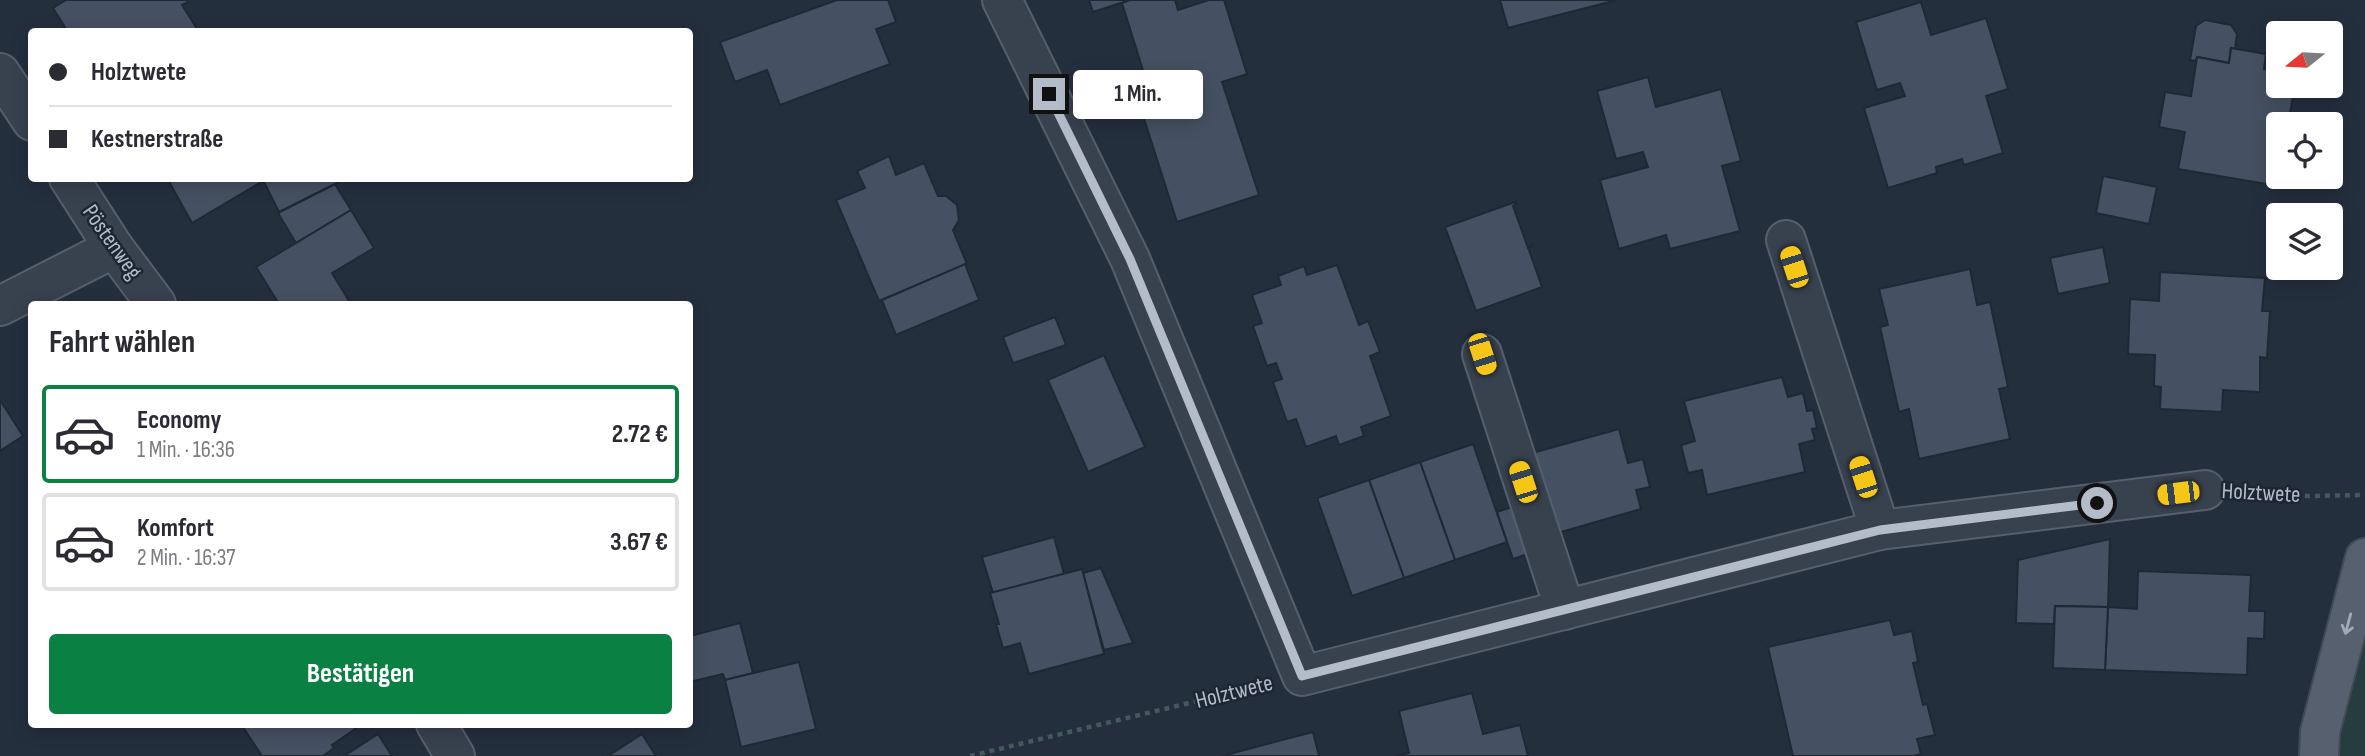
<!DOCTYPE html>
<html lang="de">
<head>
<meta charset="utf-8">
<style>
	:root { --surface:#fff; --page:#f2f2f3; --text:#2b2b33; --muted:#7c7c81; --line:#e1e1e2; --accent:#0b8043 }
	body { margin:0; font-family:"Sofia Sans Condensed",sans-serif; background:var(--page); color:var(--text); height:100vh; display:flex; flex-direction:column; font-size:26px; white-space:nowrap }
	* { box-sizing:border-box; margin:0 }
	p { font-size:23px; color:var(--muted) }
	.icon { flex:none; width:38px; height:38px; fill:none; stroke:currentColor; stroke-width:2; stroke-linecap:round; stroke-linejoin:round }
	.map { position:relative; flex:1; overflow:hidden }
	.sheet { position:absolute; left:28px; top:301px; width:665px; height:427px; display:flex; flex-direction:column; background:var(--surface); border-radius:7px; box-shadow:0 4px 18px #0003 }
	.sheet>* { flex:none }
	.hud { position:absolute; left:28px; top:28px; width:665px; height:154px; border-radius:7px; box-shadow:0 4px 18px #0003; display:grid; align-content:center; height:154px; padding:0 21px; background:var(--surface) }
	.needle { width:46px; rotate:252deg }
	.fabs { position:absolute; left:2266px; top:21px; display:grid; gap:14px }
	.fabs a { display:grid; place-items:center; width:77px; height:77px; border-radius:7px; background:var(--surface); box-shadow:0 4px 18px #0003; font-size:35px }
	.end { position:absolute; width:32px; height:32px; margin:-16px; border:9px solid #b4bcc9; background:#111; box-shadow:0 0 0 4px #111 }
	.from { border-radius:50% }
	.bubble { position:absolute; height:49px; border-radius:7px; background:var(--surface); box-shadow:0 4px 18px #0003; font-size:23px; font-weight:700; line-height:49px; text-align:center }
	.car { position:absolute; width:21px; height:42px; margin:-21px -10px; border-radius:9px; box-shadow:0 0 5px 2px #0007; background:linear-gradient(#f5c518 24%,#345 0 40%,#f5c518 0 76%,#345 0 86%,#f5c518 0) }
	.hud b { display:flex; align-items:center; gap:24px; height:66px; font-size:26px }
	.hud b+b { border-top:2px solid var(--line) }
	.hud i { width:18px; height:18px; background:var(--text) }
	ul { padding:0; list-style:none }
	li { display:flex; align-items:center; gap:21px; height:98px; margin:0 14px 10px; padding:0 7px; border:4px solid var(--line); border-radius:7px }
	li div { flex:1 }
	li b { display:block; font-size:26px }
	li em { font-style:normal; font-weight:700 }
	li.on { border-color:var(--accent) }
	li>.icon { width:63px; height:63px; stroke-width:1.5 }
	h2 { padding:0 21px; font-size:32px; line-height:84px }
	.button { display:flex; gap:14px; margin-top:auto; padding:14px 21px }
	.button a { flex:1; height:80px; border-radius:7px; background:var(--accent); color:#fff; font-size:28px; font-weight:700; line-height:80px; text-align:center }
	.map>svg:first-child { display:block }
</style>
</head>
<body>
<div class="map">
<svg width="2365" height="756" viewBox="0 0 2365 756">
	<rect width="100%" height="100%" fill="#242f3e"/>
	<!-- green -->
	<path fill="#263c3f" d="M 2365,622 L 2365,756 L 2331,756 Z"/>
	<!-- building -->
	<g fill="#455162" stroke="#1f2835" stroke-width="2">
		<path d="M 66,0 L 187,0 L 188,2 L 182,5 L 199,32 L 68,32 L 53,8 Z"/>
		<path d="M 837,0 L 888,0 L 896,22 L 876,29 L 890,64 L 780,105 L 767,70 L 735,82 L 720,42 Z"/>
		<path d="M 1089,0 L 1130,0 L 1093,12 Z"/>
		<path d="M 1130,0 L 1175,0 L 1178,10 L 1209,0 L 1224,0 L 1247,74 L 1222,82 L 1259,195 L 1177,222 L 1133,84 L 1146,80 L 1122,3 Z"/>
		<path d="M 1500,0 L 1617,0 L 1508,28 Z"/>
		<path d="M 1921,2 L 1931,35 L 1986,18 L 2008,89 L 1986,96 L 2003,153 L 1964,165 L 1962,159 L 1936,167 L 1937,173 L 1888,188 L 1864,108 L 1905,96 L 1900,83 L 1877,90 L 1856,22 Z"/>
		<path d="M 2205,20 L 2231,25 L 2237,34 L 2235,49 L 2231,48 L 2229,63 L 2197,57 L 2196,61 L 2190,60 L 2196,26 Z"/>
		<path d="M 2231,48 L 2266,54 L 2264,69 L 2278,71 L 2278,86 L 2295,86 L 2288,124 L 2278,124 L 2278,186 L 2178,169 L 2185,132 L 2159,127 L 2165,92 L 2191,96 L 2197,57 L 2229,63 Z"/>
		<path d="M 1648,77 L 1656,107 L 1721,89 L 1741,161 L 1722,166 L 1740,231 L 1670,249 L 1666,235 L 1619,249 L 1600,180 L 1648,167 L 1643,152 L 1616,159 L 1597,91 Z"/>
		<path d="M 889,156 L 896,175 L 924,163 L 938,196 L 946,196 L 957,205 L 959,220 L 953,230 L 967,264 L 879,301 L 836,200 L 865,188 L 857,171 Z"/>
		<path d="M 2103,176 L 2157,187 L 2149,224 L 2096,213 Z"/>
		<path d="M 167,178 L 262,178 L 263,181 L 192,223 Z"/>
		<path d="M 262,178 L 347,178 L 279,212 Z"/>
		<path d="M 335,184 L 351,210 L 296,243 L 278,213 Z"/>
		<path d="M 1515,202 L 1516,204 L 1513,206 L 1528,248 L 1531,246 L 1529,250 L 1542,287 L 1476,311 L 1445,227 Z"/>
		<path d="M 351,210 L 374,248 L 332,273 L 351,304 L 279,304 L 256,267 Z"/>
		<path d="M 2103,247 L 2110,283 L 2058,294 L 2050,258 Z"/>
		<path d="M 965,264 L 979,300 L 896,335 L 882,300 Z"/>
		<path d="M 1337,265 L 1359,325 L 1368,321 L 1380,352 L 1370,356 L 1391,416 L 1361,427 L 1364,436 L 1339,445 L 1336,436 L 1306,447 L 1296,419 L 1287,422 L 1273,382 L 1282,379 L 1276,363 L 1267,366 L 1253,326 L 1262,323 L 1252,295 L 1281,285 L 1278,276 L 1304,266 L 1307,275 Z"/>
		<path d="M 1970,269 L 1977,305 L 1990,302 L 2008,387 L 1999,389 L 2010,439 L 1919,459 L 1909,409 L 1899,412 L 1880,327 L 1888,325 L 1879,289 Z"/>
		<path d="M 2160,272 L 2265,278 L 2262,311 L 2270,311 L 2267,358 L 2260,357 L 2260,392 L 2223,390 L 2222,412 L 2160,409 L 2161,387 L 2154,386 L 2155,355 L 2128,354 L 2130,299 L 2159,301 Z"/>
		<path d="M 1055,317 L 1066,345 L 1013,363 L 1003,337 Z"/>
		<path d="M 1104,355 L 1145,447 L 1088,472 L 1048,380 Z"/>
		<path d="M 1782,377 L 1788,397 L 1803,393 L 1807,411 L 1813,410 L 1817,428 L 1812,429 L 1815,440 L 1799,444 L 1805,472 L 1707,495 L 1702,470 L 1688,473 L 1681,445 L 1695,441 L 1684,401 Z"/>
		<path d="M 0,400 L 23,436 L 0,451 Z"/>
		<path d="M 1619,429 L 1628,463 L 1643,459 L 1650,487 L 1636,490 L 1641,509 L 1554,534 L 1532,453 Z"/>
		<path d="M 1473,444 L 1507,542 L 1455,560 L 1420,462 Z"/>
		<path d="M 1420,462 L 1455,560 L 1404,578 L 1369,480 Z"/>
		<path d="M 1369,480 L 1404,578 L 1352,596 L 1317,498 Z"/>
		<path d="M 1521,504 L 1537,551 L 1513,559 L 1497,512 Z"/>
		<path d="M 1054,537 L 1064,574 L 993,593 L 982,557 Z"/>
		<path d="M 2110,539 L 2108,607 L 2055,606 L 2054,624 L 2016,623 L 2018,560 Z"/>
		<path d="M 1101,568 L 1133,643 L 1104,650 L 1083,573 Z"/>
		<path d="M 1082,569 L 1104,654 L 1029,674 L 1020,643 L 1003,648 L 996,624 L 999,624 L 990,593 Z"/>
		<path d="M 2138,571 L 2251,575 L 2249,611 L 2265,611 L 2264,639 L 2248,638 L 2247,675 L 2105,670 L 2108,607 L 2137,609 Z"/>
		<path d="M 2055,606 L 2108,607 L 2105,670 L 2053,668 Z"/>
		<path d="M 1890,620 L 1894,635 L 1912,631 L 1918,662 L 1913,663 L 1923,705 L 1927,704 L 1935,735 L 1917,739 L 1921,754 L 1913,756 L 1793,756 L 1768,647 Z"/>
		<path d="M 740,623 L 753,673 L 725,680 L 723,674 L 690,682 L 690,636 Z"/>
		<path d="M 799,662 L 816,729 L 741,747 L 725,680 Z"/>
		<path d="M 1472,693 L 1483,734 L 1520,725 L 1528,756 L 1395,756 L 1409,753 L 1399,711 Z"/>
		<path d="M 241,724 L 352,724 L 355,729 L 332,745 L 334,748 L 323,756 L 262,756 Z"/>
		<path d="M 1313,732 L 1319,756 L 1222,756 Z"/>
		<path d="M 378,734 L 392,756 L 344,756 Z"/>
		<path d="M 642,734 L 656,756 L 608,756 Z"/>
	</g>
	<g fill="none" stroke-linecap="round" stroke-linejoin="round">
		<defs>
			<g id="minor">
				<path d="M 1002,0 L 1130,259 L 1302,676 L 1880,530 L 2205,490"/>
				<path d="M 0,73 L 32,121"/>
				<path d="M 69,178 L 114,248 L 156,304"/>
				<path d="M 1786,240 L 1880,530"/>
				<path d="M 0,306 L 114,248"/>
				<path d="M 1482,354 L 1565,610"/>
				<path d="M 436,724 L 455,756"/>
			</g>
			<path id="major" d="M 2319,756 L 2320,732 L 2365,558"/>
		</defs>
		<!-- minor casing -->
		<use href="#minor" stroke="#565f6c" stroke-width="42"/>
		<!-- major casing -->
		<use href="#major" stroke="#414a57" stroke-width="42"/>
		<!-- path -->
		<g stroke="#44595c" stroke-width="4.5" stroke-dasharray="5 5" stroke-linecap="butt">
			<path d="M 2255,493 L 2308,496 L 2365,495"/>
			<path d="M 970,756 L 1255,687"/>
		</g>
		<!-- minor -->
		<use href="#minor" stroke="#38414e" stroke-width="38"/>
		<!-- major -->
		<use href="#major" stroke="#56606e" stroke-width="38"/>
	</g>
	<!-- one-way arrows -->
	<defs><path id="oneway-shaft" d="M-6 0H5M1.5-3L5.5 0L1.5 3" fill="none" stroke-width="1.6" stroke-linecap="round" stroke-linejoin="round" transform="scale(1.75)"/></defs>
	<use stroke="#a1aab7" href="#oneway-shaft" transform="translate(2348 624) rotate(105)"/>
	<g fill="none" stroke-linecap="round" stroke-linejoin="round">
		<!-- route -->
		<path stroke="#b4bcc9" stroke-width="9" d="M 1049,94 L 1130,259 L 1302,676 L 1880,530 L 2097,503"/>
	</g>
	<g text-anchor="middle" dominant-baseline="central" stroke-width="5" stroke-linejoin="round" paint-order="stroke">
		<!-- street labels -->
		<g font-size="23" fill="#b4bcc9" stroke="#1d2633">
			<text transform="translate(112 242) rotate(55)">Pöstenweg</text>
			<text transform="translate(2261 493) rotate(3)">Holztwete</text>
			<text transform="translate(1234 692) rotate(-14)">Holztwete</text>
		</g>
	</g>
</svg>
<div class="fabs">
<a><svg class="needle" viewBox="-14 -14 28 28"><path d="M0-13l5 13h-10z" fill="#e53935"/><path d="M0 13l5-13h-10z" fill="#7c7c81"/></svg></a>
<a><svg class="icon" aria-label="locate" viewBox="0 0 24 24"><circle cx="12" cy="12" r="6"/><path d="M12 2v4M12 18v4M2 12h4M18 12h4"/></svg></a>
<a><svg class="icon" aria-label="layers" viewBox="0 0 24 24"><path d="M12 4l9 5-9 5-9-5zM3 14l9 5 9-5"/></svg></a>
</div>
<i class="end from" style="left:2097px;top:503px"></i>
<i class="end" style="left:1049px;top:94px"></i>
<div class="bubble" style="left:1073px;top:70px;width:130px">1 Min.</div>
<i class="car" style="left:1794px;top:267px;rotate:342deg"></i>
<i class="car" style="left:1482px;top:354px;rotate:162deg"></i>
<i class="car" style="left:1863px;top:477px;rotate:342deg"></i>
<i class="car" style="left:1523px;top:482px;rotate:342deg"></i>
<i class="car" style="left:2178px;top:493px;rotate:263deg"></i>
<div class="hud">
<b><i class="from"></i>Holztwete</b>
<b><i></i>Kestnerstraße</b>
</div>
<section class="sheet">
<h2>Fahrt wählen</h2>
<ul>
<li class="on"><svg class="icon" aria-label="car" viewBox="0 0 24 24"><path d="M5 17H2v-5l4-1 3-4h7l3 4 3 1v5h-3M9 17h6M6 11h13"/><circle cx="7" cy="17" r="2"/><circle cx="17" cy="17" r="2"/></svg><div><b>Economy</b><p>1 Min. · 16:36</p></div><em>2.72 €</em></li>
<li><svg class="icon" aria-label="car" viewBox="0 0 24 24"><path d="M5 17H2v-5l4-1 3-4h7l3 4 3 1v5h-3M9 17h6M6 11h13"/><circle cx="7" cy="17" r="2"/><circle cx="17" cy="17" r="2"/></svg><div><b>Komfort</b><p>2 Min. · 16:37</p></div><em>3.67 €</em></li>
</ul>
<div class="button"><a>Bestätigen</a></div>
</section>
</div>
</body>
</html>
